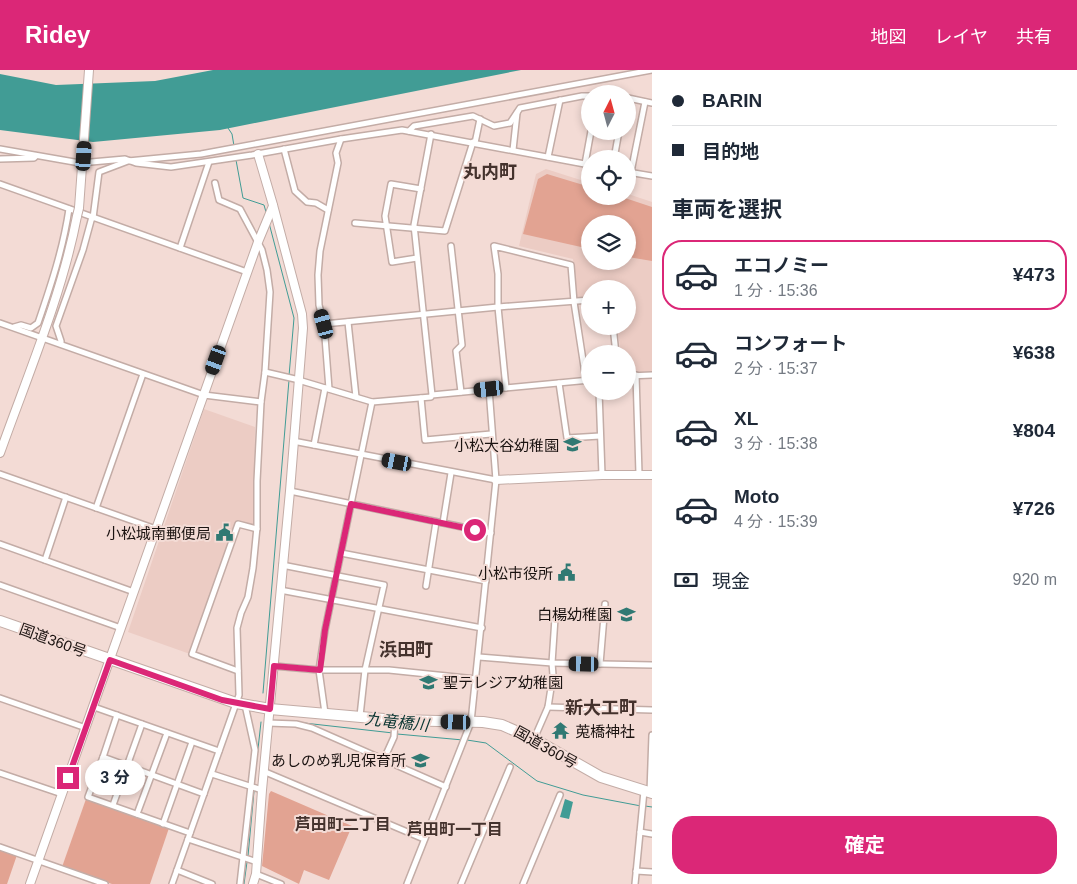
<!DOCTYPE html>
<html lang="ja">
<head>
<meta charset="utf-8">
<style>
	:root { --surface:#fff; --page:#f6f6f7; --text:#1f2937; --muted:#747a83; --line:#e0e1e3; --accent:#db2777 }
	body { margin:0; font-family:Helvetica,"Noto Sans JP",sans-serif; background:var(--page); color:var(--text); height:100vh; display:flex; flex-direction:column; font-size:19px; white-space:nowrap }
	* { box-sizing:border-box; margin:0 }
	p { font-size:16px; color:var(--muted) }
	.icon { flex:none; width:28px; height:28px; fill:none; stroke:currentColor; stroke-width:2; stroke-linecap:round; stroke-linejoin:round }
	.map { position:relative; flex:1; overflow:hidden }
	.side { display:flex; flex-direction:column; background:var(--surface); width:425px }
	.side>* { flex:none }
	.hud { display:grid; align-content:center; height:110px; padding:0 20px; background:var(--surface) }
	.needle { width:32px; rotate:6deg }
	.buttons { position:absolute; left:581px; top:15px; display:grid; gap:10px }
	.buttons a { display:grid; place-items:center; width:55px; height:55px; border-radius:50%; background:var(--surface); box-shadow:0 2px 8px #0003; font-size:25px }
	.end { position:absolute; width:22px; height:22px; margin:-11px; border:6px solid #db2777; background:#fff; box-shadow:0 0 0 2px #fff }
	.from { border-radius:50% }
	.bubble { position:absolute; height:35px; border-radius:18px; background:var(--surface); box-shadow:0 2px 8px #0003; font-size:16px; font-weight:700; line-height:35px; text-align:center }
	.car { position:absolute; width:15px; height:30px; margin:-15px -8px; border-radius:6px; box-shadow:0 0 4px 1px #0007; background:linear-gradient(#222 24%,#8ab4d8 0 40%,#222 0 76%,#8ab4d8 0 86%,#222 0) }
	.hud b { display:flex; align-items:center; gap:18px; height:48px; font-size:19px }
	.hud b+b { border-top:1px solid var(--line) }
	.hud i { width:12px; height:12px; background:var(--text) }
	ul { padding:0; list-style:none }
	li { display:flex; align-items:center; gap:15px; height:70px; margin:0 10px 8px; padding:0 10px; border:2px solid transparent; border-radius:20px }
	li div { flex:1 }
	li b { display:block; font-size:19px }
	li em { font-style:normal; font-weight:700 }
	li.selected { border-color:var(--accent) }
	li>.icon { width:45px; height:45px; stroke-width:1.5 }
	h2 { padding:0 20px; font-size:22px; line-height:60px }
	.pay { display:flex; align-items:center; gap:12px; height:55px; padding:0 20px; font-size:19px }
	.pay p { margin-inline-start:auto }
	.primary-button { display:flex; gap:10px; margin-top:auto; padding:10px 20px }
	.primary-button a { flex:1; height:58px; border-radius:20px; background:var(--accent); color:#fff; font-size:20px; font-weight:700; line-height:58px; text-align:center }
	header { display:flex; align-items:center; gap:30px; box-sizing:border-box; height:70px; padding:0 25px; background:var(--accent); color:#fff }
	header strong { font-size:24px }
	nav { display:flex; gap:28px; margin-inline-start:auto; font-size:18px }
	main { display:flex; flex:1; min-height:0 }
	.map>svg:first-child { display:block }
</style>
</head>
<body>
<header>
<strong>Ridey</strong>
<nav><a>地図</a><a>レイヤ</a><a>共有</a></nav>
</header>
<main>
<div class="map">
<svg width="652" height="814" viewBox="0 0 652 814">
	<rect width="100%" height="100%" fill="#f3dbd5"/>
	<!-- built -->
	<g fill="#ecccc4" fill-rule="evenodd">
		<path d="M 546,99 L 590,113 L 590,126 L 628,126 L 628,124 L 652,132 L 652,305 L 628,307 L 628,284 L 621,284 L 617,256 L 628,256 L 628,219 L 590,219 L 590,227 L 577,228 L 573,189 L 519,176 L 536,104 ZM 590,154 L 628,154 L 628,191 L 590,191 Z"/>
		<path d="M 204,339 L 255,357 L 254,453 L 251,455 L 237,450 L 190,584 L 128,562 Z"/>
	</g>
	<!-- green -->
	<g fill="#e2a392">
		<path d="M 547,104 L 590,117 L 590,126 L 619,126 L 652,137 L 652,191 L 628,187 L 628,154 L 590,154 L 590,179 L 523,164 L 538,109 Z"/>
		<path d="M 271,721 L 352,756 L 329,810 L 304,800 L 299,814 L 262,796 L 269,724 Z"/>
		<path d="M 86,729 L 169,758 L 150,814 L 112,814 L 62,797 Z"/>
		<path d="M 0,779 L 17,785 L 7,814 L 0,814 Z"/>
	</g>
	<!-- water -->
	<g fill="#419c95">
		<path d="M 213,0 L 521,0 L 220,60 L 93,72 L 0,60 L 0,4 L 56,15 L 155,11 Z"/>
		<path d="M 565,729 L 573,732 L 569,749 L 560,747 Z"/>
	</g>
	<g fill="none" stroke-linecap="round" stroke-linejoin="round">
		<!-- stream -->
		<g stroke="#419c95" stroke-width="1">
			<path d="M 228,58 L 232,64 L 234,76"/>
			<path d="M 236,90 L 243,128 L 264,135 L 266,142"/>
			<path d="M 269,153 L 294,248 L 289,306"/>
			<path d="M 263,623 L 289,310"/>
			<path d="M 304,653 L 393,663"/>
			<path d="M 397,664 L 463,670"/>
			<path d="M 467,670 L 486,673 L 537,711 L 583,725 L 641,736"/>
			<path d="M 254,715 L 261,652"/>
			<path d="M 645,736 L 652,737"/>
			<path d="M 248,786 L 254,721"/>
			<path d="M 244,814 L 247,792"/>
		</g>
		<defs>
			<g id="street">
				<path d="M 599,24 L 602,24"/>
				<path d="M 628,28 L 652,33"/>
				<path d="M 409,61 L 414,56 L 473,46 L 494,56 L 510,53 L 520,38 L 582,26 L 590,26"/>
				<path d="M 431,64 L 414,155 L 432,325"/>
				<path d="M 475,73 L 480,49"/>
				<path d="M 0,79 L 80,93 L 125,89 L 136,93 L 171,97 L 252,85 L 341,69 L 402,60 L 590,95"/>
				<path d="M 284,79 L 295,121 L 307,132 L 316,133 L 328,140"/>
				<path d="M 513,80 L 517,43"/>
				<path d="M 548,87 L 560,30"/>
				<path d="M 0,89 L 34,88 L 36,86"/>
				<path d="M 614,89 L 619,61"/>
				<path d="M 585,94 L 591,61"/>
				<path d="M 628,102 L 652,106"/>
				<path d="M 631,102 L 645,32"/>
				<path d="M 0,114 L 247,202"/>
				<path d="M 93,148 L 99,102 L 128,91 L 201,84 L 652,0"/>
				<path d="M 355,153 L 445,161 L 473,72"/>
				<path d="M 451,176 L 462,275 L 456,281 L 461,322"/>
				<path d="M 180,178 L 209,92"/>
				<path d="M 417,188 L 392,192 L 385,146 L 391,114 L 421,119"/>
				<path d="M 348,252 L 356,327"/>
				<path d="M 0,253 L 204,325 L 261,332"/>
				<path d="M 324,254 L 498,237 L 590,230"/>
				<path d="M 613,256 L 616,284"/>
				<path d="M 14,257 L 21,255 L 31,258 L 38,253 C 51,215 63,179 69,139"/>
				<path d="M 61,274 L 61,271 L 56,256 L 83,180 L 92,147"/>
				<path d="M 265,302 L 295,309 L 372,332 L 431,327 L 432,325 L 590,310"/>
				<path d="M 636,305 L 639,404"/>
				<path d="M 628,306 L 652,305"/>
				<path d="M 559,313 L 567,368 L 600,366"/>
				<path d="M 506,318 L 498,237 L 498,204 L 494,176 L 571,195 L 574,232 L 586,310"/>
				<path d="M 329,319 L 324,254 L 319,235 L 318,205 L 320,181 L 338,93 L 336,83 L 341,69"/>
				<path d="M 599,321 L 602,405"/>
				<path d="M 421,328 L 425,370 L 491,364"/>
				<path d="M 293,371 L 496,410"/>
				<path d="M 314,375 L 325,318"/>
				<path d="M 0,404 L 156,459"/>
				<path d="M 290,421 L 491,463"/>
				<path d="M 96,438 L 143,304"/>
				<path d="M 443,453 L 451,403"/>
				<path d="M 0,474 L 134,522"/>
				<path d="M 341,483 L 486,511"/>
				<path d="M 45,490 L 66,427"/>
				<path d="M 282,495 L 384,515 L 365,600 L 360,646"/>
				<path d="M 0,515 L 121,558"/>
				<path d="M 426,516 L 436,452"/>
				<path d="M 280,520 L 482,558"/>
				<path d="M 479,587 L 552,593 L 652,595"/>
				<path d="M 600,594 L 605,534"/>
				<path d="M 274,596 L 319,600 L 389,600 L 476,609"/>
				<path d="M 238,601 L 192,584 L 238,454 L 257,459"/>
				<path d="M 0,628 L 86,658"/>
				<path d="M 94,637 L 219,681"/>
				<path d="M 548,637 L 652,640"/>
				<path d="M 325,643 L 319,600 L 325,560 L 372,332"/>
				<path d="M 268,653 L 296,654 L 312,658 L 446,717"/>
				<path d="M 534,669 L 548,637 L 553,605 L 552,593 L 555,548"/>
				<path d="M 103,687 L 117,645"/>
				<path d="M 384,689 L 394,667 L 395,650"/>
				<path d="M 263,701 L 424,769"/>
				<path d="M 0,703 L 62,724"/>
				<path d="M 212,704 L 262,720"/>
				<path d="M 650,722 L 652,665"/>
				<path d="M 113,735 L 142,654"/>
				<path d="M 137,744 L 167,663"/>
				<path d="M 163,754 L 192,672"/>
				<path d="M 640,762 L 652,764"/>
				<path d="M 190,763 L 88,727 L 103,687 L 204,724"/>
				<path d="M 188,769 L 257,792"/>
				<path d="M 0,777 L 105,814"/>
				<path d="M 177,800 L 212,814"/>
				<path d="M 636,801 L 652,802"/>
				<path d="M 256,804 L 281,814"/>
				<path d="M 172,814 L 239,625 L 237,558 L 241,543 L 248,527 L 253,498 L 257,457 L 257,411 L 261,332 L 265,302 L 270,222 L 267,200 L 262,180 L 240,139 L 219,130 L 215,113"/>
				<path d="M 240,814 L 255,680 L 245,635"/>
				<path d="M 407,814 L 471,652 L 496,410 L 489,319"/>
				<path d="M 461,814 L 510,697"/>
				<path d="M 523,814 L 560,725"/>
				<path d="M 635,814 L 644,721"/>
			</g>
			<g id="secondary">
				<path d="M 79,138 L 89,0"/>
				<path d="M 0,383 C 27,307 62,225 77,146"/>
				<path d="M 496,410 L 602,405 L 652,405"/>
				<path d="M 30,814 L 258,172 L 273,136"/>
				<path d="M 253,814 L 256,804 L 262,720 L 290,421 L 303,258 L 302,244 L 273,135 L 258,84"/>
			</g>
			<path id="highway" d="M 0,551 L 236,633 L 270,639 L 395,650 L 483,652 L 502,655 L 534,669 L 601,707 L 652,723"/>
		</defs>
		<!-- street casing -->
		<use href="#street" stroke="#c3aca6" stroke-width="8"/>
		<!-- secondary casing -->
		<use href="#secondary" stroke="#c3aca6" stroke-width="10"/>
		<!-- highway casing -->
		<use href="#highway" stroke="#c3aca6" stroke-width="12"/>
		<!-- street -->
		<use href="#street" stroke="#fff" stroke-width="5"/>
		<!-- secondary -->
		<use href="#secondary" stroke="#fff" stroke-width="8"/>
		<!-- highway -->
		<use href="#highway" stroke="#fff" stroke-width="10"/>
		<defs>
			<path id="secondary-bridge" d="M 77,146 L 79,138"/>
		</defs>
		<!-- secondary-bridge casing -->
		<use href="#secondary-bridge" stroke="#c3aca6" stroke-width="10" stroke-linecap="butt"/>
		<!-- secondary-bridge -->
		<use href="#secondary-bridge" stroke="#fff" stroke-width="8"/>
	</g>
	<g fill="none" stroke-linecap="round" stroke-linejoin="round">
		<!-- route -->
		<path stroke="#db2777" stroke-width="6" d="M 68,708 L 110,590 L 222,630 L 270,639 L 274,596 L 320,600 L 325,560 L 351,434 L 475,460"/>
	</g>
	<!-- icons -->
	<defs>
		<symbol id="school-bare" viewBox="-9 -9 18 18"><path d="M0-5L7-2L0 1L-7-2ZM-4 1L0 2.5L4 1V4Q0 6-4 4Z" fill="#307973" stroke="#f3dbd5" stroke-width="2.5" paint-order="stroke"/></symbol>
		<symbol id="civic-bare" viewBox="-9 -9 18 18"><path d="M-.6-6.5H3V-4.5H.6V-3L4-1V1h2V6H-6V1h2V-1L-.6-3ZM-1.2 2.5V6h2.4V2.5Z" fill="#307973" stroke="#f3dbd5" stroke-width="2.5" paint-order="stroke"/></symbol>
		<symbol id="temple-bare" viewBox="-9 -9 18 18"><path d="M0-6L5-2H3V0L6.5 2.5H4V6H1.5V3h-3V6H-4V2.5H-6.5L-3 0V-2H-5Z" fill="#307973" stroke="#f3dbd5" stroke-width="2.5" paint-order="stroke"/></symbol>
	</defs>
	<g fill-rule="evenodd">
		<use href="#school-bare" x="560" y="362" width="25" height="25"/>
		<use href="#civic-bare" x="212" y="450" width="25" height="25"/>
		<use href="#civic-bare" x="554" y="490" width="25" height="25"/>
		<use href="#school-bare" x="614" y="532" width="25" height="25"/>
		<use href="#school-bare" x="416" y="600" width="25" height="25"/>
		<use href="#temple-bare" x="548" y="648" width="25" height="25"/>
		<use href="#school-bare" x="408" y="678" width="25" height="25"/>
	</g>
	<g text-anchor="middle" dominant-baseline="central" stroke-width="4" stroke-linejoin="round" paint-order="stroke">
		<!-- poi labels -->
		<g font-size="15" fill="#1b1311" stroke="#f3dbd5" text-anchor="end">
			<text x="559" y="375">小松大谷幼稚園</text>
			<text x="211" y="463">小松城南郵便局</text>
			<text x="553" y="503">小松市役所</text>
			<text x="612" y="544">白楊幼稚園</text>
			<text x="443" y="612" text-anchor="start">聖テレジア幼稚園</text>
			<text x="575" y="661" text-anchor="start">莵橋神社</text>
			<text x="406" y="690">あしのめ乳児保育所</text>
		</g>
		<!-- street labels -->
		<g font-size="15" fill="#1b1311" stroke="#f3dbd5">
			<text transform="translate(53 570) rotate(20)">国道360号</text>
			<text transform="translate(546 677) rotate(29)">国道360号</text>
		</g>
		<!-- water labels -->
		<g font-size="16" font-style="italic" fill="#093532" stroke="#f3dbd5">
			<text transform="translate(397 652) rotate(6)">九竜橋川</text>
		</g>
		<!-- neighbourhood labels -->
		<g font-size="16" font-weight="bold" fill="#44322d" stroke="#f3dbd5">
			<text x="343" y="754">芦田町二丁目</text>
			<text x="455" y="759">芦田町一丁目</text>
		</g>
		<!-- quarter labels -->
		<g font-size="18" font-weight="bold" fill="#44322d" stroke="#f3dbd5">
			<text x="490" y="102">丸内町</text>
			<text x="406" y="580">浜田町</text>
			<text x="601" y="638">新大工町</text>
		</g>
	</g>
</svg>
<div class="buttons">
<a><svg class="needle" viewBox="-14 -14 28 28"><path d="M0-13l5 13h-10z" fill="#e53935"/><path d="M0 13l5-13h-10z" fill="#747a83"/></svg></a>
<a><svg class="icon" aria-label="locate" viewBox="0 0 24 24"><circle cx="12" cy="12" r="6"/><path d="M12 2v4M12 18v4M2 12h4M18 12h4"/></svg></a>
<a><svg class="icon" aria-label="layers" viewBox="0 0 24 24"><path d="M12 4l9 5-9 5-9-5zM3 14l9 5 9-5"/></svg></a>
<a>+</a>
<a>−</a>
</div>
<i class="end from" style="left:475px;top:460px"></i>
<i class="end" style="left:68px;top:708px"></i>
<div class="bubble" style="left:85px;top:690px;width:60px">3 分</div>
<i class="car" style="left:84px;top:86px;rotate:4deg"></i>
<i class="car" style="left:324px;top:254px;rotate:345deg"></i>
<i class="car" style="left:216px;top:290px;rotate:200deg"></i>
<i class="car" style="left:489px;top:319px;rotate:264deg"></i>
<i class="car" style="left:397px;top:392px;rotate:281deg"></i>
<i class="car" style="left:584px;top:594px;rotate:271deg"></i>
<i class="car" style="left:456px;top:652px;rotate:272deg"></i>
</div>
<section class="side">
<div class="hud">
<b><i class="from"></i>BARIN</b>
<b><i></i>目的地</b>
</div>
<h2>車両を選択</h2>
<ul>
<li class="selected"><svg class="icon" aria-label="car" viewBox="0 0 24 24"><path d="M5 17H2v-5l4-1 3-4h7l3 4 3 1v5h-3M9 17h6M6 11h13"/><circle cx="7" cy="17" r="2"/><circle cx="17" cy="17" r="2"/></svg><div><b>エコノミー</b><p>1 分 · 15:36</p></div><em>¥473</em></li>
<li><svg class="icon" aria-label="car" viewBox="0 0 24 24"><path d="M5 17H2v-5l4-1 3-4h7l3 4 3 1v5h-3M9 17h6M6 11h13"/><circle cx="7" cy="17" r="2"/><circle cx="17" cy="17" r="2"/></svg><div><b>コンフォート</b><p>2 分 · 15:37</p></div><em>¥638</em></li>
<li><svg class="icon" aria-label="car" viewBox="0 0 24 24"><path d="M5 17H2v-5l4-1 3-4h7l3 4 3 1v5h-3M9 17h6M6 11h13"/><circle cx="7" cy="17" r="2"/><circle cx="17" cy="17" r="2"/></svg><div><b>XL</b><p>3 分 · 15:38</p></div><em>¥804</em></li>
<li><svg class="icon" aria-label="car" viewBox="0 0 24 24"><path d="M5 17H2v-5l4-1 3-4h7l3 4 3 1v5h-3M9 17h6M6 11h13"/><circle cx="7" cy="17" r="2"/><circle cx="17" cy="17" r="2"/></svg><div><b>Moto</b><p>4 分 · 15:39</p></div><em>¥726</em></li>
</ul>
<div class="pay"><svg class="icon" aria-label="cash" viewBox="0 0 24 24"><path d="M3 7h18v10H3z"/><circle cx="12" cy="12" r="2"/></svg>現金<p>920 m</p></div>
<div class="primary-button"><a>確定</a></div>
</section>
</main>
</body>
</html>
